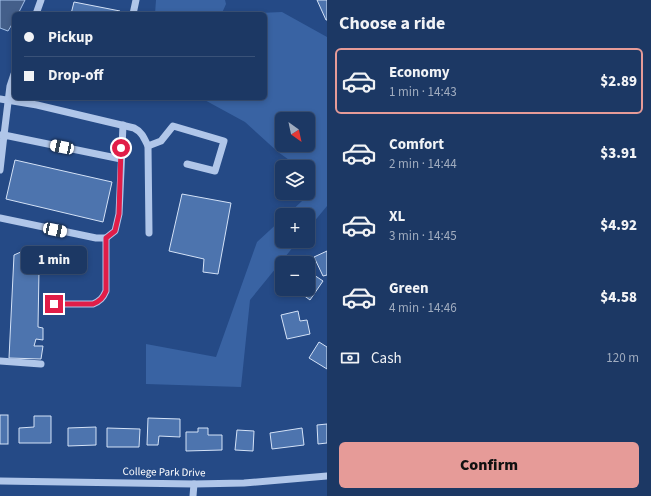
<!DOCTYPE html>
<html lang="en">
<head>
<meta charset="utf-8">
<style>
	:root { --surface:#1c3864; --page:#29436d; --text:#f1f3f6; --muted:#a0acbf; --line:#3a5278; --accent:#e69b98 }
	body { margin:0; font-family:"Source Sans 3",sans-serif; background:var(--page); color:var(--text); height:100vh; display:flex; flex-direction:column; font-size:15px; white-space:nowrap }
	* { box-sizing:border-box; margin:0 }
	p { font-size:13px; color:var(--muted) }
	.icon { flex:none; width:22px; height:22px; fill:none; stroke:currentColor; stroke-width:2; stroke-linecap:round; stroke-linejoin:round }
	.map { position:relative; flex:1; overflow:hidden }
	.side { display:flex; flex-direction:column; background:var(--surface); width:324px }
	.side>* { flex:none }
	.guide { position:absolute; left:12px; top:12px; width:255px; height:88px; border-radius:6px; box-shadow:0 2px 6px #0003,0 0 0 1px var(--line); display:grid; align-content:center; height:88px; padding:0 12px; background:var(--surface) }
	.needle { width:26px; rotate:147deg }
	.tools { position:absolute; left:275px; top:112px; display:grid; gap:8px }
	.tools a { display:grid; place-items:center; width:40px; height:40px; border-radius:6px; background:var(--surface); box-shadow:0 2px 6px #0003,0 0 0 1px var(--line); font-size:20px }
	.end { position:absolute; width:18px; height:18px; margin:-9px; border:5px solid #e11d48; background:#fff; box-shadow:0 0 0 2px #fff }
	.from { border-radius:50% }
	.bubble { position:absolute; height:28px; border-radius:6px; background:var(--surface); box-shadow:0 2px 6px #0003,0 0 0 1px var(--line); font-size:13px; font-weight:800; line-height:28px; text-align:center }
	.car { position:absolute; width:12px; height:24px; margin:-12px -6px; border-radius:5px; box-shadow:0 0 3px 1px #0007; background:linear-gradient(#fff 24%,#345 0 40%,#fff 0 76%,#345 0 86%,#fff 0) }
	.guide b { display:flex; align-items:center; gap:14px; height:38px; font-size:15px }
	.guide b+b { border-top:1px solid var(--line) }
	.guide i { width:10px; height:10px; background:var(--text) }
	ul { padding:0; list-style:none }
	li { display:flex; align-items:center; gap:12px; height:66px; margin:0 8px 6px; padding:0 4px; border:2px solid transparent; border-radius:6px }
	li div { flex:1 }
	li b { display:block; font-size:15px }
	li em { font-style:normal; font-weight:800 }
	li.selected { border-color:var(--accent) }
	li>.icon { width:36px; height:36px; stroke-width:1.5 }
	h2 { padding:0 12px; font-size:18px; line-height:48px }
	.pay { display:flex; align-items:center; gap:10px; height:44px; padding:0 12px; font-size:15px }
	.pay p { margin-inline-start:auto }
	.cta { display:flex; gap:8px; margin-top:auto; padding:8px 12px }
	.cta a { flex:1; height:46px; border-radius:6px; background:var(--accent); color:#111; font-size:16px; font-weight:800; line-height:46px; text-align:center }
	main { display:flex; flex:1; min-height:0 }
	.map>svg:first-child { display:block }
</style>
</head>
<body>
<main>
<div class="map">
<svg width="327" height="496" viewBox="0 0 327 496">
	<rect width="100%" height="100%" fill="#254a86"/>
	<!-- green -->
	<g fill="#3963a3" fill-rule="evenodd">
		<path d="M 156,0 L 225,0 L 226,4 L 222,13 L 238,14 L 282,12 L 327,37 L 327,206 L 308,229 L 308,215 L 287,215 L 316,188 L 311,175 L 308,173 L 308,167 L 299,167 L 278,152 L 245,122 L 201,98 L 265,98 L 265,14 L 155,14 ZM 282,119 L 308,119 L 308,145 L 282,145 Z"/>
		<path d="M 282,219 L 282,241 L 298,241 L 250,300 L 241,387 L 146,384 L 146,344 L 216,357 L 257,242 Z"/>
	</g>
	<!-- water -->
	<path fill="#445f8a" stroke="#a4c1e9" d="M 0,0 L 25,0 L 18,14 L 14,14 L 14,21 L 8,31 L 0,28 Z"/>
	<!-- building -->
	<g fill="#4d74ae" stroke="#d4e2f7">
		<path d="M 317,0 L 327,0 L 327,20 L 326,20 Z"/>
		<path d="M 74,2 L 120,11 L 119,14 L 71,14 Z"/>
		<path d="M 15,160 L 112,182 L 103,222 L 6,199 Z"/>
		<path d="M 182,194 L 231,203 L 218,274 L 203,272 L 204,259 L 169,251 Z"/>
		<path d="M 23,251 L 44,252 L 44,270 L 39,270 L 38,327 L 43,328 L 43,340 L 36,339 L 34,346 L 43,346 L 41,359 L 9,358 L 14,255 Z"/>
		<path d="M 327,251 L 327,275 L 323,276 L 314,257 Z"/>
		<path d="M 308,271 L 323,281 L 310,300 L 295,289 L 308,289 Z"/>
		<path d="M 298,311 L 300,321 L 307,320 L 310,334 L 287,339 L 281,315 Z"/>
		<path d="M 319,342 L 327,347 L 327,369 L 309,358 Z"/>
		<rect x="0" y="415" width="8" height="29"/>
		<path d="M 34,416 L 51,416 L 51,443 L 19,443 L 19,428 L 34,427 Z"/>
		<path d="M 148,418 L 180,419 L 180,437 L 159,436 L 158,445 L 147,445 Z"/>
		<path d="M 327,424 L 327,443 L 318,444 L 317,425 Z"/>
		<path d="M 96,427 L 96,445 L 68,446 L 68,428 Z"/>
		<path d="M 107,428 L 140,429 L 139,447 L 107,447 Z"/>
		<path d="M 198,428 L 208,428 L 208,435 L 222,435 L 222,450 L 186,451 L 186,432 L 198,432 Z"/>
		<path d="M 302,428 L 304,445 L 272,449 L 270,433 Z"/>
		<path d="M 237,430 L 254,431 L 253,451 L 235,450 Z"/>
	</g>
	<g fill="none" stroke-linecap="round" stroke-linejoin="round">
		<!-- minor -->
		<g stroke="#b0c6e9" stroke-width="7">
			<path d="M 36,14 L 41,0"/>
			<path d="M 133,14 L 136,0"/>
			<path d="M 0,99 L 37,105 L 134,128 C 142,132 144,138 148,146 L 149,233"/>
			<path d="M 1,135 L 4,135 L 10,86 L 14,74"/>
			<path d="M 148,146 L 161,141 L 173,126 L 224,141 L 215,171 L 187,164"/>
			<path d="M 0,170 L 4,135 L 121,159"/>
			<path d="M 0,218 L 96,238 L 106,238 L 115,231 L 119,214 L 123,125"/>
			<path d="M 54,304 L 93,304 C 100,301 103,298 106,291 L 106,238"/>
			<path d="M 0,361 L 41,364"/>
			<path d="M 0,481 L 194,484 L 244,483 L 327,476"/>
			<path d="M 193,496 L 194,484"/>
		</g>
	</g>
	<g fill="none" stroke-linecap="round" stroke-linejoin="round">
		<!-- route -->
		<path stroke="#e11d48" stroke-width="5" d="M 54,304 L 93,304 C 100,301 103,298 106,291 L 106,238 L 115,231 L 119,214 L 121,148"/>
	</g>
	<g text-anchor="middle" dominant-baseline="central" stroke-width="3" stroke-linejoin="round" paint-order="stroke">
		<!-- street labels -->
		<g font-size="11" fill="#fff" stroke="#254a86">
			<text transform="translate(164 472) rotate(1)">College Park Drive</text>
		</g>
	</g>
</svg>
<div class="tools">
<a><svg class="needle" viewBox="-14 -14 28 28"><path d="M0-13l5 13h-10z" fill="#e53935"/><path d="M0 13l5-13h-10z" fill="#a0acbf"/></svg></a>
<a><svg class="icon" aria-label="layers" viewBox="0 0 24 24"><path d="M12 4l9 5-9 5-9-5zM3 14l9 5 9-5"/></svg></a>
<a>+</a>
<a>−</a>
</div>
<i class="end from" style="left:121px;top:148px"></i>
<i class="end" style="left:54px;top:304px"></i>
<div class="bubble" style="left:21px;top:246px;width:66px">1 min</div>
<i class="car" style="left:62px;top:147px;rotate:282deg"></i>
<i class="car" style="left:55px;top:230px;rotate:102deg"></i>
<div class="guide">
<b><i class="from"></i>Pickup</b>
<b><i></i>Drop-off</b>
</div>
</div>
<section class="side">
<h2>Choose a ride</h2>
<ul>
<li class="selected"><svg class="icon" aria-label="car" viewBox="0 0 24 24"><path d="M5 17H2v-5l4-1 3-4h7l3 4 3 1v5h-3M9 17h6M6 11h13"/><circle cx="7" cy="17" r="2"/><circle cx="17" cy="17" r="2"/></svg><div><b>Economy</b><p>1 min · 14:43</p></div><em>$2.89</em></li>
<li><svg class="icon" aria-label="car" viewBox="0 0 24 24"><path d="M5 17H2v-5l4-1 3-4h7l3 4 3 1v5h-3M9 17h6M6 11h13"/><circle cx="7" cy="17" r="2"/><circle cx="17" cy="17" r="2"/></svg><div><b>Comfort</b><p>2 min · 14:44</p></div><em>$3.91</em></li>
<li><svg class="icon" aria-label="car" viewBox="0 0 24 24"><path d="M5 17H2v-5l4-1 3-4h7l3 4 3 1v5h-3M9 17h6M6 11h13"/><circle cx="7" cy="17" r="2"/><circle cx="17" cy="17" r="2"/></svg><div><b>XL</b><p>3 min · 14:45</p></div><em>$4.92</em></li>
<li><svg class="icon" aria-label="car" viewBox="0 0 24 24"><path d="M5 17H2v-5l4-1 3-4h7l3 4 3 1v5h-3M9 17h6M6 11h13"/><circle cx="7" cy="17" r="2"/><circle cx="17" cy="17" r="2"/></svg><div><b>Green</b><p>4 min · 14:46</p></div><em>$4.58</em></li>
</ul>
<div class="pay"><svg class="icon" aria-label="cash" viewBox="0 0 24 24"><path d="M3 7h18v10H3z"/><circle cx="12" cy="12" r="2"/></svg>Cash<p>120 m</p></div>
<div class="cta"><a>Confirm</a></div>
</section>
</main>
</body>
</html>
